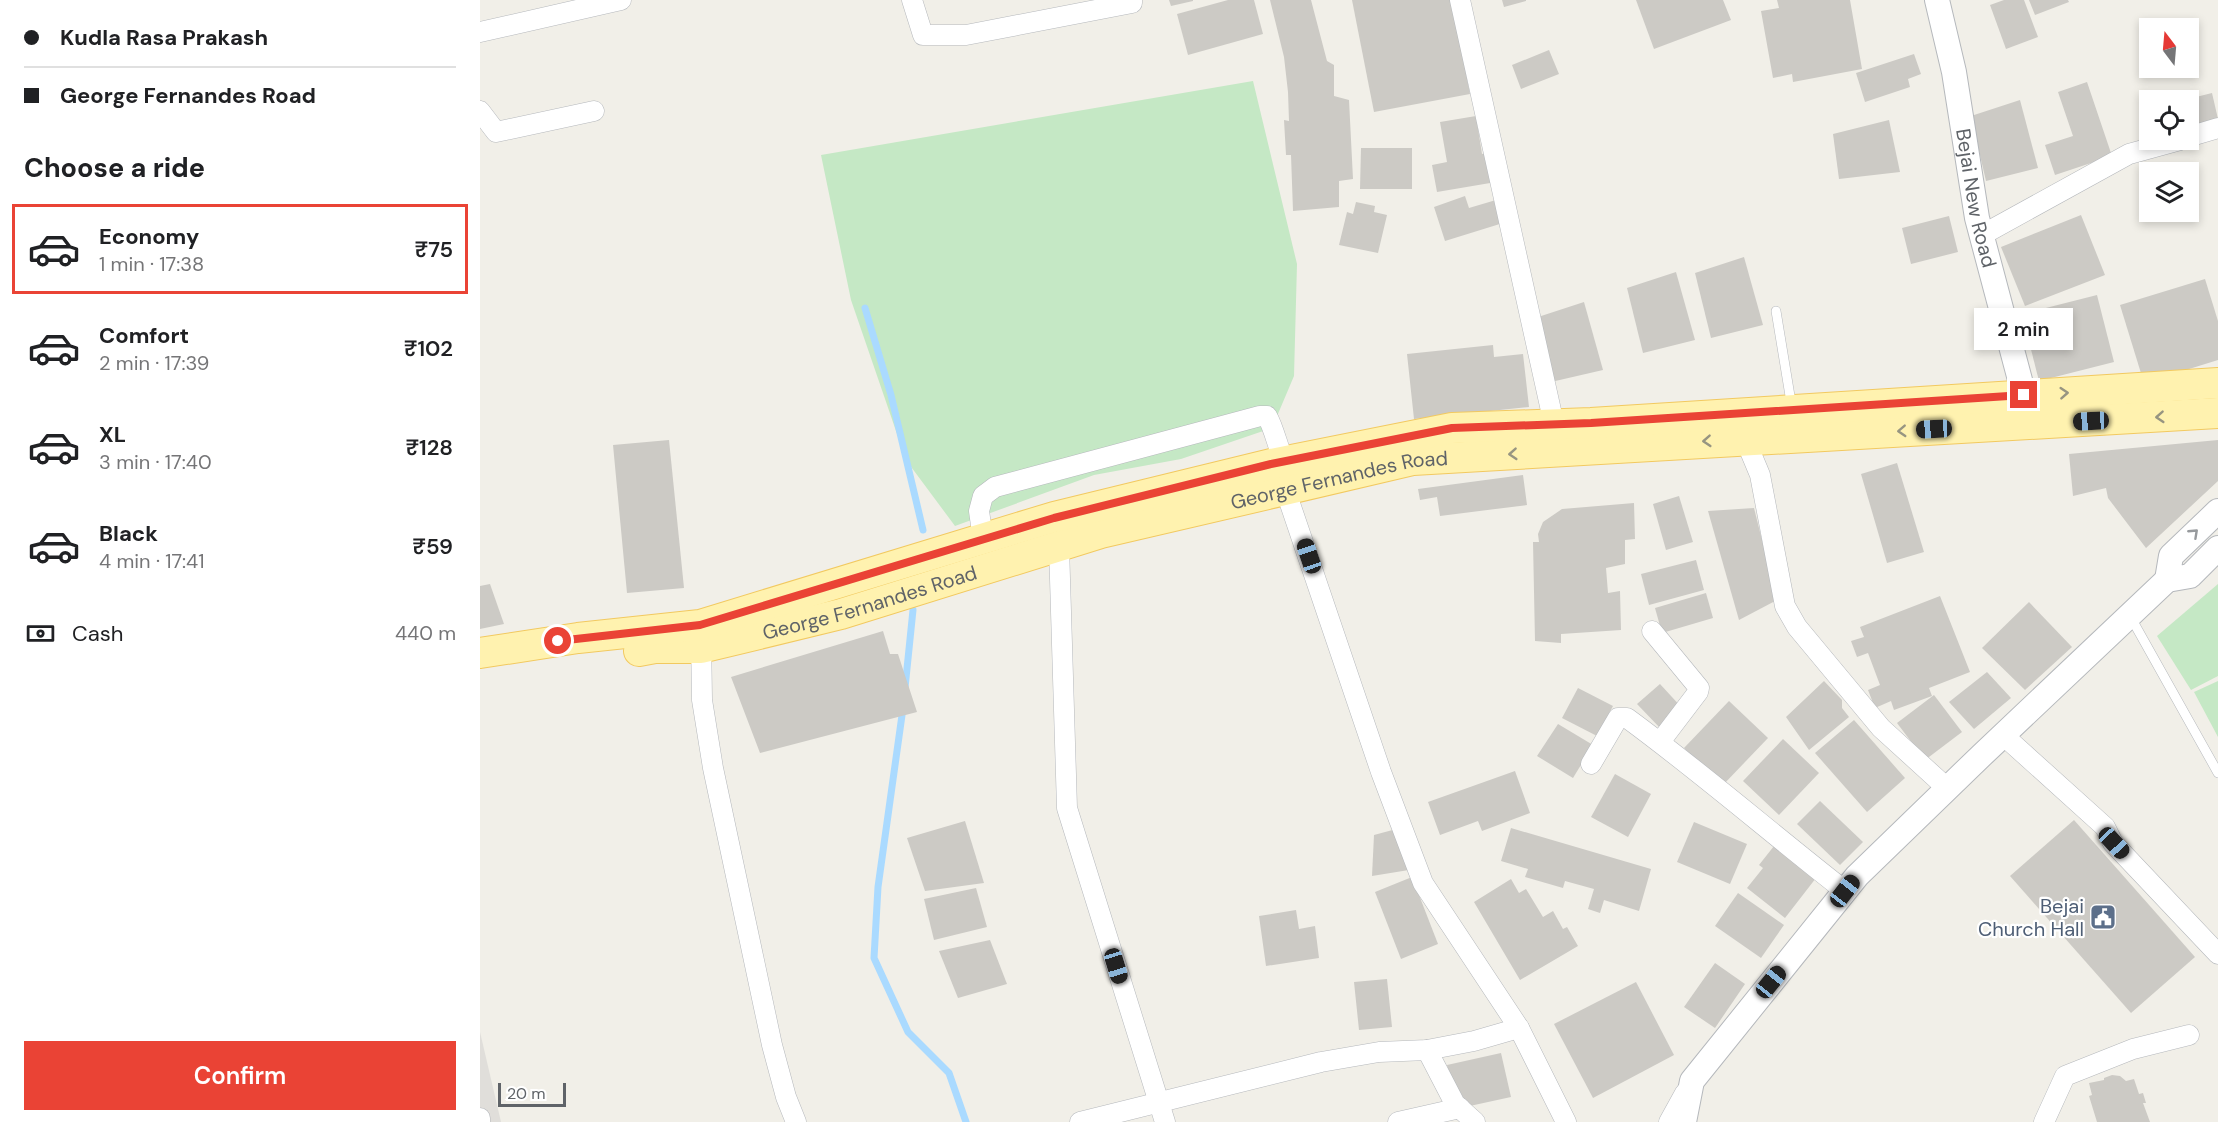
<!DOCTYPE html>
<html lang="en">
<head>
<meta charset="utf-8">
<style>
	:root { --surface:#fff; --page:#f2f2f2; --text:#202124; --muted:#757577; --line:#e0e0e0; --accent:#ea4335 }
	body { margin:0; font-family:"DM Sans",sans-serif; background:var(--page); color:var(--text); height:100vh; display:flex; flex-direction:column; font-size:22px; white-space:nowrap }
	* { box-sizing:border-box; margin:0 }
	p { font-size:20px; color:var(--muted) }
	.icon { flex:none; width:33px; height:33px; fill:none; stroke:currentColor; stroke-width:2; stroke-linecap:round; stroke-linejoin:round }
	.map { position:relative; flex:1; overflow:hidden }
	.details { display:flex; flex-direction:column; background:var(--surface); width:480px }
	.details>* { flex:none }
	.guide { display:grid; align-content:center; height:132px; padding:0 24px; background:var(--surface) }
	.needle { width:39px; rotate:344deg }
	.buttons { position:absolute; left:1659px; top:18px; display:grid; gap:12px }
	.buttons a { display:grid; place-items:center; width:60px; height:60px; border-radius:0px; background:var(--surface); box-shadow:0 3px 9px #0003; font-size:30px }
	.scale { position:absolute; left:18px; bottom:15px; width:68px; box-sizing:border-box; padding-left:6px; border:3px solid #5f6368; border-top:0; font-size:16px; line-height:21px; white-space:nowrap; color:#5f6368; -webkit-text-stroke:4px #fff; paint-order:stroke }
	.end { position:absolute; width:27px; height:27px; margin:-14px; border:8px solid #ea4335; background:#fff; box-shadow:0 0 0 3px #fff }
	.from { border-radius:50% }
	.bubble { position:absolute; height:42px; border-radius:0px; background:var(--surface); box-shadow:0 3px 9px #0003; font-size:20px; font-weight:600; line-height:42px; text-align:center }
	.car { position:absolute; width:18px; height:36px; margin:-18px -9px; border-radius:8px; box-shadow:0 0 4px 2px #0007; background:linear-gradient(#222 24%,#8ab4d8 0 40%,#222 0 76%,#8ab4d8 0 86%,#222 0) }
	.guide b { display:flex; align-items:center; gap:21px; height:57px; font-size:22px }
	.guide b+b { border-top:2px solid var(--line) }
	.guide i { width:15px; height:15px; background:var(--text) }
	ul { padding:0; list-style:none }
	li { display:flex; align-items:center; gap:18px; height:90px; margin:0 12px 9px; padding:0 12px; border:3px solid transparent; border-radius:0px }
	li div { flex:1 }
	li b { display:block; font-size:22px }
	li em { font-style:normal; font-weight:600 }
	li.selected { border-color:var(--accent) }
	li>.icon { width:54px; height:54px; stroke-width:1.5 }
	h2 { padding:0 24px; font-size:27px; line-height:72px }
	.pay { display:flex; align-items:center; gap:15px; height:66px; padding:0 24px; font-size:22px }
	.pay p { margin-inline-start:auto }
	.primary-button { display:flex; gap:12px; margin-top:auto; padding:12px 24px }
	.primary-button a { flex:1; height:69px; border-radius:0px; background:var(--accent); color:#fff; font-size:24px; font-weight:600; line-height:69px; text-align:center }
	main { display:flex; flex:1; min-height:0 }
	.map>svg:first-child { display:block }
</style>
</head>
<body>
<main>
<section class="details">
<div class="guide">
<b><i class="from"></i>Kudla Rasa Prakash</b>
<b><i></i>George Fernandes Road</b>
</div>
<h2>Choose a ride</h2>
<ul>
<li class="selected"><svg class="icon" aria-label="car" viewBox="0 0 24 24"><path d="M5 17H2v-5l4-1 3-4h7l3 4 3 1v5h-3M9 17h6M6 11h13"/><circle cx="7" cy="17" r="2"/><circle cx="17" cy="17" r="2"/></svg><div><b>Economy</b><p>1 min · 17:38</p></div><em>₹75</em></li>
<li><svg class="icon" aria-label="car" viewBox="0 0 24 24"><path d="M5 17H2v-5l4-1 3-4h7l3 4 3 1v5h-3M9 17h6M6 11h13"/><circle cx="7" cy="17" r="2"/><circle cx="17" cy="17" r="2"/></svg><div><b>Comfort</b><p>2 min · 17:39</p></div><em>₹102</em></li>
<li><svg class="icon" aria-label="car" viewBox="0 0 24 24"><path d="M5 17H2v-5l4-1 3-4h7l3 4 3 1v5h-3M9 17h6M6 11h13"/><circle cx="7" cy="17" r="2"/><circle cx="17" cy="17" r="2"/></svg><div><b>XL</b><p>3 min · 17:40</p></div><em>₹128</em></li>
<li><svg class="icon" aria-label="car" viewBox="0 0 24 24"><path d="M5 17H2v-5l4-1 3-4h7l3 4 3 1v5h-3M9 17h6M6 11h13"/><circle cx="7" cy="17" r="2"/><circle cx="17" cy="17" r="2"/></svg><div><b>Black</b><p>4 min · 17:41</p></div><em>₹59</em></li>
</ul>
<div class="pay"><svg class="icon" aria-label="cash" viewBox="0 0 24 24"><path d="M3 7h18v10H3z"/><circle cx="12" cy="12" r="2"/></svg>Cash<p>440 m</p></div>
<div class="primary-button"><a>Confirm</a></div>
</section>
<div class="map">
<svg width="1738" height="1122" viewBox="0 0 1738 1122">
	<rect width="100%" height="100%" fill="#f1efe8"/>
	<!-- industrial -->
	<path fill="#e0deda" d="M 0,1032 L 21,1122 L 0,1122 Z"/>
	<!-- green -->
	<g fill="#c5e8c5">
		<path d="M 773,81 L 817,264 L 814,376 L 792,428 L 701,459 L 614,475 L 475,526 L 426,460 L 371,300 L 341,155 Z"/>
		<path d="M 1738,584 L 1738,676 L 1711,690 L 1677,636 Z"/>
		<path d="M 1738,681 L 1738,737 L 1714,692 Z"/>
	</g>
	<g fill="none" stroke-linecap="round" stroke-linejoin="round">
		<!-- stream -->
		<g stroke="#aadaff" stroke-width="7">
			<path d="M 385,308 L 411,395 L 443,530"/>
			<path d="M 425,688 L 433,610"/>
			<path d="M 423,708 L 398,887 L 394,958 L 428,1032 L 469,1073 L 486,1122"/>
		</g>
	</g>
	<!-- building -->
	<g fill="#cccac5">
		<path d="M 689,0 L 713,0 L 713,1 L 691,6 Z"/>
		<path d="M 748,0 L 774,0 L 783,34 L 708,55 L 697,14 Z"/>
		<path d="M 790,0 L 831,0 L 847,61 L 854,65 L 854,96 L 869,100 L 873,179 L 859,181 L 859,207 L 813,211 L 811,155 L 806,155 L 804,120 L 809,121 L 808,92 L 804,57 Z"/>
		<path d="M 872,0 L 972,0 L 990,94 L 894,112 Z"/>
		<path d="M 1022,0 L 1046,0 L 1046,1 L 1024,7 Z"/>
		<path d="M 1156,0 L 1243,0 L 1251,20 L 1174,49 Z"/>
		<path d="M 1297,0 L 1370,0 L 1382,69 L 1313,82 L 1312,74 L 1293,78 L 1281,11 L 1299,8 Z"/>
		<path d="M 1524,0 L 1544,0 L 1558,37 L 1526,49 L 1510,5 Z"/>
		<path d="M 1549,0 L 1588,0 L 1589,2 L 1555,15 Z"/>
		<path d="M 1069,50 L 1079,74 L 1041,89 L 1032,65 Z"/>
		<path d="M 1434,54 L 1441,74 L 1428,79 L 1430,87 L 1385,102 L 1376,73 Z"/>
		<path d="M 1607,82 L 1632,156 L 1575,175 L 1565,145 L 1593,136 L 1578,92 Z"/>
		<path d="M 1732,93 L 1738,119 L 1708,133 L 1708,99 Z"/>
		<path d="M 1540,100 L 1558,168 L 1506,181 L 1491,116 Z"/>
		<path d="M 996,116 L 1002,154 L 1017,151 L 1022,181 L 957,192 L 952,165 L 967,162 L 960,122 Z"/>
		<path d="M 1409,120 L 1420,172 L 1359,179 L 1353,134 Z"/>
		<path d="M 881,148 L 932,148 L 932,189 L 880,189 Z"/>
		<path d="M 985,196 L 989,208 L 1016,200 L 1023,223 L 965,241 L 954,207 Z"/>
		<path d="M 876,202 L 895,206 L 894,212 L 907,215 L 898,253 L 859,245 L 867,212 L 873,214 Z"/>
		<path d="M 1601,215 L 1625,275 L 1545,306 L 1521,247 Z"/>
		<path d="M 1469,216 L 1478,252 L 1431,264 L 1422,228 Z"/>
		<path d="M 1264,257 L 1283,325 L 1231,338 L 1215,273 Z"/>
		<path d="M 1196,272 L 1215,340 L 1163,353 L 1147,288 Z"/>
		<path d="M 1725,279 L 1738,321 L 1738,360 L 1664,383 L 1640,305 Z"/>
		<path d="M 1617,295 L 1634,362 L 1559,381 L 1542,314 Z"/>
		<path d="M 1104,302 L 1123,370 L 1071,382 L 1055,318 Z"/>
		<path d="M 1013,345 L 1014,357 L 1043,354 L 1049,407 L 934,419 L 927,354 Z"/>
		<path d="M 189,440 L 204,588 L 147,593 L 133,445 Z"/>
		<path d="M 1738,440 L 1738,481 L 1666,548 L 1628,498 L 1626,488 L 1593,496 L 1589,454 Z"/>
		<path d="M 1417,463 L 1444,552 L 1407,563 L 1381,474 Z"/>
		<path d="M 1043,475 L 1047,505 L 960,516 L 957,497 L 940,500 L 938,489 Z"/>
		<path d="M 1199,496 L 1213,542 L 1186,550 L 1173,504 Z"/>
		<path d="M 1154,503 L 1155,539 L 1145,540 L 1145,564 L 1126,568 L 1128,593 L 1140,591 L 1141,630 L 1081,634 L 1081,643 L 1055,641 L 1053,542 L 1059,542 L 1058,534 L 1063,522 L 1082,509 Z"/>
		<path d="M 1274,508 L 1297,600 L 1259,620 L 1228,511 Z"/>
		<path d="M 1216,560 L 1224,590 L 1169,605 L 1161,574 Z"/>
		<path d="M 10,584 L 24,624 L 0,629 L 0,586 Z"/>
		<path d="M 1226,593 L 1233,618 L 1182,633 L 1175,608 Z"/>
		<path d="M 1460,596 L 1490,672 L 1449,688 L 1452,696 L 1414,710 L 1411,701 L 1395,708 L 1388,690 L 1400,685 L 1388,653 L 1377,657 L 1371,641 L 1384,637 L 1380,627 Z"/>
		<path d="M 1549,602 L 1592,647 L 1545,690 L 1502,648 Z"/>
		<path d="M 403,631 L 410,654 L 418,654 L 437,712 L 280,753 L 251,677 Z"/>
		<path d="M 1507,672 L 1531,698 L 1494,729 L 1469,702 Z"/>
		<path d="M 1344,681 L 1362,700 L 1362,708 L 1369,717 L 1329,750 L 1306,717 Z"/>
		<path d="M 1180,684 L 1203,709 L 1181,729 L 1157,704 Z"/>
		<path d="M 1098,688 L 1133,706 L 1117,736 L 1082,718 Z"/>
		<path d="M 1454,695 L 1482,732 L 1445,760 L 1417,723 Z"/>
		<path d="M 1249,701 L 1288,738 L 1243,785 L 1204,748 Z"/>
		<path d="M 1374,720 L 1425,778 L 1387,812 L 1335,753 Z"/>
		<path d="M 1078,724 L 1113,745 L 1093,778 L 1057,756 Z"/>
		<path d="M 1303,739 L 1339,773 L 1299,815 L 1263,781 Z"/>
		<path d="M 1035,771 L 1050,813 L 1002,831 L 998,821 L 960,835 L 948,802 Z"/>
		<path d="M 1135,774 L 1171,794 L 1148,837 L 1111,817 Z"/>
		<path d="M 1340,801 L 1383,842 L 1360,865 L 1317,824 Z"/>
		<path d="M 1594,820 L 1715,957 L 1651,1013 L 1530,876 Z"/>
		<path d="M 485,821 L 504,883 L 445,891 L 427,838 Z"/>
		<path d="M 1214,822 L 1267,844 L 1250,884 L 1197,862 Z"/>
		<path d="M 920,828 L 935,869 L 892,876 L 894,835 Z"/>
		<path d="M 1031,828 L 1171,869 L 1159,911 L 1124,900 L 1120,913 L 1108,909 L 1114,889 L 1085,881 L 1083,888 L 1045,877 L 1048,869 L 1021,861 Z"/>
		<path d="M 1294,846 L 1336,878 L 1305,918 L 1267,888 L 1283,868 L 1279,865 Z"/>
		<path d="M 932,877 L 958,944 L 921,959 L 895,892 Z"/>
		<path d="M 1031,879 L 1039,893 L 1046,889 L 1063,917 L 1073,911 L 1083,929 L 1087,927 L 1098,946 L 1040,980 L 994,902 Z"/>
		<path d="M 496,888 L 507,927 L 454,940 L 444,899 Z"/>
		<path d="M 1258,893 L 1304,925 L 1281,958 L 1235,926 Z"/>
		<path d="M 816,910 L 819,929 L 835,926 L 839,958 L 786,966 L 779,916 Z"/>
		<path d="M 510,940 L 527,984 L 478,998 L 459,951 Z"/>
		<path d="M 1235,963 L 1265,984 L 1235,1028 L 1204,1007 Z"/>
		<path d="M 907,979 L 912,1027 L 879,1030 L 874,982 Z"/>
		<path d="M 1156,982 L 1194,1055 L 1113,1098 L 1074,1024 Z"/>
		<path d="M 1021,1053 L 1031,1097 L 976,1109 L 967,1065 Z"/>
		<path d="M 1632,1075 L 1640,1076 L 1646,1081 L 1654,1079 L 1659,1094 L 1663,1093 L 1666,1103 L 1663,1103 L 1670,1122 L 1617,1122 L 1609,1096 L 1612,1095 L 1609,1083 L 1624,1080 L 1624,1078 Z"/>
	</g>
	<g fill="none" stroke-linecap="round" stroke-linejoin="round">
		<defs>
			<g id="service">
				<path d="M 1296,311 L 1312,408"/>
				<path d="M 1650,616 L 1738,773"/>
			</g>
			<g id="minor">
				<path d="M 432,0 L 443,35 L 486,35 L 652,3 L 652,0"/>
				<path d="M 980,0 L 1074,424"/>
				<path d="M 0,32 L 141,0"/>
				<path d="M 0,111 L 16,132 L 114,111"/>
				<path d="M 1708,137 L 1738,128"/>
				<path d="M 1502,235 L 1649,154 L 1700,140"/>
				<path d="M 1265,439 L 1280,475 L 1305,606 L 1317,627 L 1401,728 L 1468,789"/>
				<path d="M 805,489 L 901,772 L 943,883 L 1039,1028 L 1086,1122"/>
				<path d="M 503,539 L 499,511 L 503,496 L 515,487 L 780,416 L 787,416 C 794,428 798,448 804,461"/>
				<path d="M 579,546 L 587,808 L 685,1122"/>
				<path d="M 1172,631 L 1219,688 L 1218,692 L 1180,742"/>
				<path d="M 221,636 L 222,700 L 233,768 L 292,1045 L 306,1097 L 316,1122"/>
				<path d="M 1523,735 L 1625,827 L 1633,843 L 1738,954"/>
				<path d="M 1111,764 L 1138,718 L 1147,718 C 1222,773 1292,834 1365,891"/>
				<path d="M 947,1050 L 975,1104 L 995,1122"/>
				<path d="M 0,1118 L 0,1122"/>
				<path d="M 600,1122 L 841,1062 L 899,1052 L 947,1050 L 994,1041 L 1039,1028"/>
				<path d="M 918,1122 L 980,1108"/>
				<path d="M 1189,1122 L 1205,1093"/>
				<path d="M 1564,1122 L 1585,1076 L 1653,1049 L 1709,1035"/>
			</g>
			<g id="tertiary">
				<path id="s1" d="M 1457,0 L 1474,72 L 1497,218 L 1544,395 L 1546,411"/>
				<path d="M 1738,511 L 1691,556 L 1687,580 L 1710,576 L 1738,548"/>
				<path d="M 1204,1122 L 1212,1081 L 1377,876 L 1502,755 L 1687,580"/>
			</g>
			<g id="primary">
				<path id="s2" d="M 159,651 L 175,648 L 221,648 L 361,614 L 621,533 L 933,460 L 1738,413"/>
				<path d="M 0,653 L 98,638 L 220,625 L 574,517 L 791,464 L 972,428 L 1111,423 L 1738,383"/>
			</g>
		</defs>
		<!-- service casing -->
		<use href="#service" stroke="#b5b8bc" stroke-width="10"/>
		<!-- minor casing -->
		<use href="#minor" stroke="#b5b8bc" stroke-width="21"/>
		<!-- tertiary casing -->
		<use href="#tertiary" stroke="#b5b8bc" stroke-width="26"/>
		<!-- primary casing -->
		<use href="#primary" stroke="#f2c960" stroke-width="32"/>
		<!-- service -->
		<use href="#service" stroke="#fff" stroke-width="9"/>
		<!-- minor -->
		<use href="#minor" stroke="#fff" stroke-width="20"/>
		<!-- tertiary -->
		<use href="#tertiary" stroke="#fff" stroke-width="24"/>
		<!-- primary -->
		<use href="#primary" stroke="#fff2af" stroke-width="30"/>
	</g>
	<!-- one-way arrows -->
	<defs><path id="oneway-chevron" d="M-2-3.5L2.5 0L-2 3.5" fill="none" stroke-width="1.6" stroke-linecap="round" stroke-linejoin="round" transform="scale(1.5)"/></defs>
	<g stroke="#979581">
		<use href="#oneway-chevron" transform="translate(1584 393) rotate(-4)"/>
		<use href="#oneway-chevron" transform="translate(1680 417) rotate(176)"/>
		<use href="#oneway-chevron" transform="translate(1422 431) rotate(177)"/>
		<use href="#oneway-chevron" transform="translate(1227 441) rotate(176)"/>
		<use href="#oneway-chevron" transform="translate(1033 454) rotate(176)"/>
	</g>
	<use stroke="#979a9d" href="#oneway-chevron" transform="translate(1714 533) rotate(-43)"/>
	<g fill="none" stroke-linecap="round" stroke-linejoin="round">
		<!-- route -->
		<path stroke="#ea4335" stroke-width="8" d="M 78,641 L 220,625 L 574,518 L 791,464 L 972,428 L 1111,423 L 1544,395"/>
	</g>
	<!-- icons -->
	<defs>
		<symbol id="civic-square" viewBox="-11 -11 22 22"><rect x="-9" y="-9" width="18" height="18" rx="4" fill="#5c6f8a" stroke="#fff"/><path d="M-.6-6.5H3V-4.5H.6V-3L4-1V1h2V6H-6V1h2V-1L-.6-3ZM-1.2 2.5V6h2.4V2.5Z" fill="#fff"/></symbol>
	</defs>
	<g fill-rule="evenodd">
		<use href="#civic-square" x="1608" y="902" width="30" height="30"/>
	</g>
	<g text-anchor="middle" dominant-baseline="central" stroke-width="4.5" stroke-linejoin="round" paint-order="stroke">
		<!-- street labels -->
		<g font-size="20" fill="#5f6368" stroke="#fff">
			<text stroke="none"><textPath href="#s1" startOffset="202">Bejai New Road</textPath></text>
			<text stroke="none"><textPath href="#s2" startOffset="723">George Fernandes Road</textPath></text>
			<text stroke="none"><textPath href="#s2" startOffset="237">George Fernandes Road</textPath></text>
		</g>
		<!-- service labels -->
		<g font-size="20" fill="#4e5e75" stroke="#fff" text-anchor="end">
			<text x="1604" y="906">Bejai<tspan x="1604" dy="23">Church Hall</tspan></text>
		</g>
	</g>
</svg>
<div class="buttons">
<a><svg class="needle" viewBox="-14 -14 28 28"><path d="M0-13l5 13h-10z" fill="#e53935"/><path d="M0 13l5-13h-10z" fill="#757577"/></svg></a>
<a><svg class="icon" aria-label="locate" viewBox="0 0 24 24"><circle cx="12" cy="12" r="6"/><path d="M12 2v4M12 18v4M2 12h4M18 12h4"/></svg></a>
<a><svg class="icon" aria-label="layers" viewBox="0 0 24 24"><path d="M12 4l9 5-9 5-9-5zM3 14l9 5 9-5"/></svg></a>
</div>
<div class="scale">20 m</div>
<i class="end from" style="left:78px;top:641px"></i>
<i class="end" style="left:1544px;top:395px"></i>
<div class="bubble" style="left:1494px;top:308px;width:99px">2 min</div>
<i class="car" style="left:1611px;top:421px;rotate:267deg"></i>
<i class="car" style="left:1454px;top:429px;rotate:267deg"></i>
<i class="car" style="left:829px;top:556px;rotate:341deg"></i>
<i class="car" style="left:1634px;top:843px;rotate:137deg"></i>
<i class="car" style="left:1365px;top:891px;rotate:38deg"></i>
<i class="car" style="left:636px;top:966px;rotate:163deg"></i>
<i class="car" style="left:1291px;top:982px;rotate:39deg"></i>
</div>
</main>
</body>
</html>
